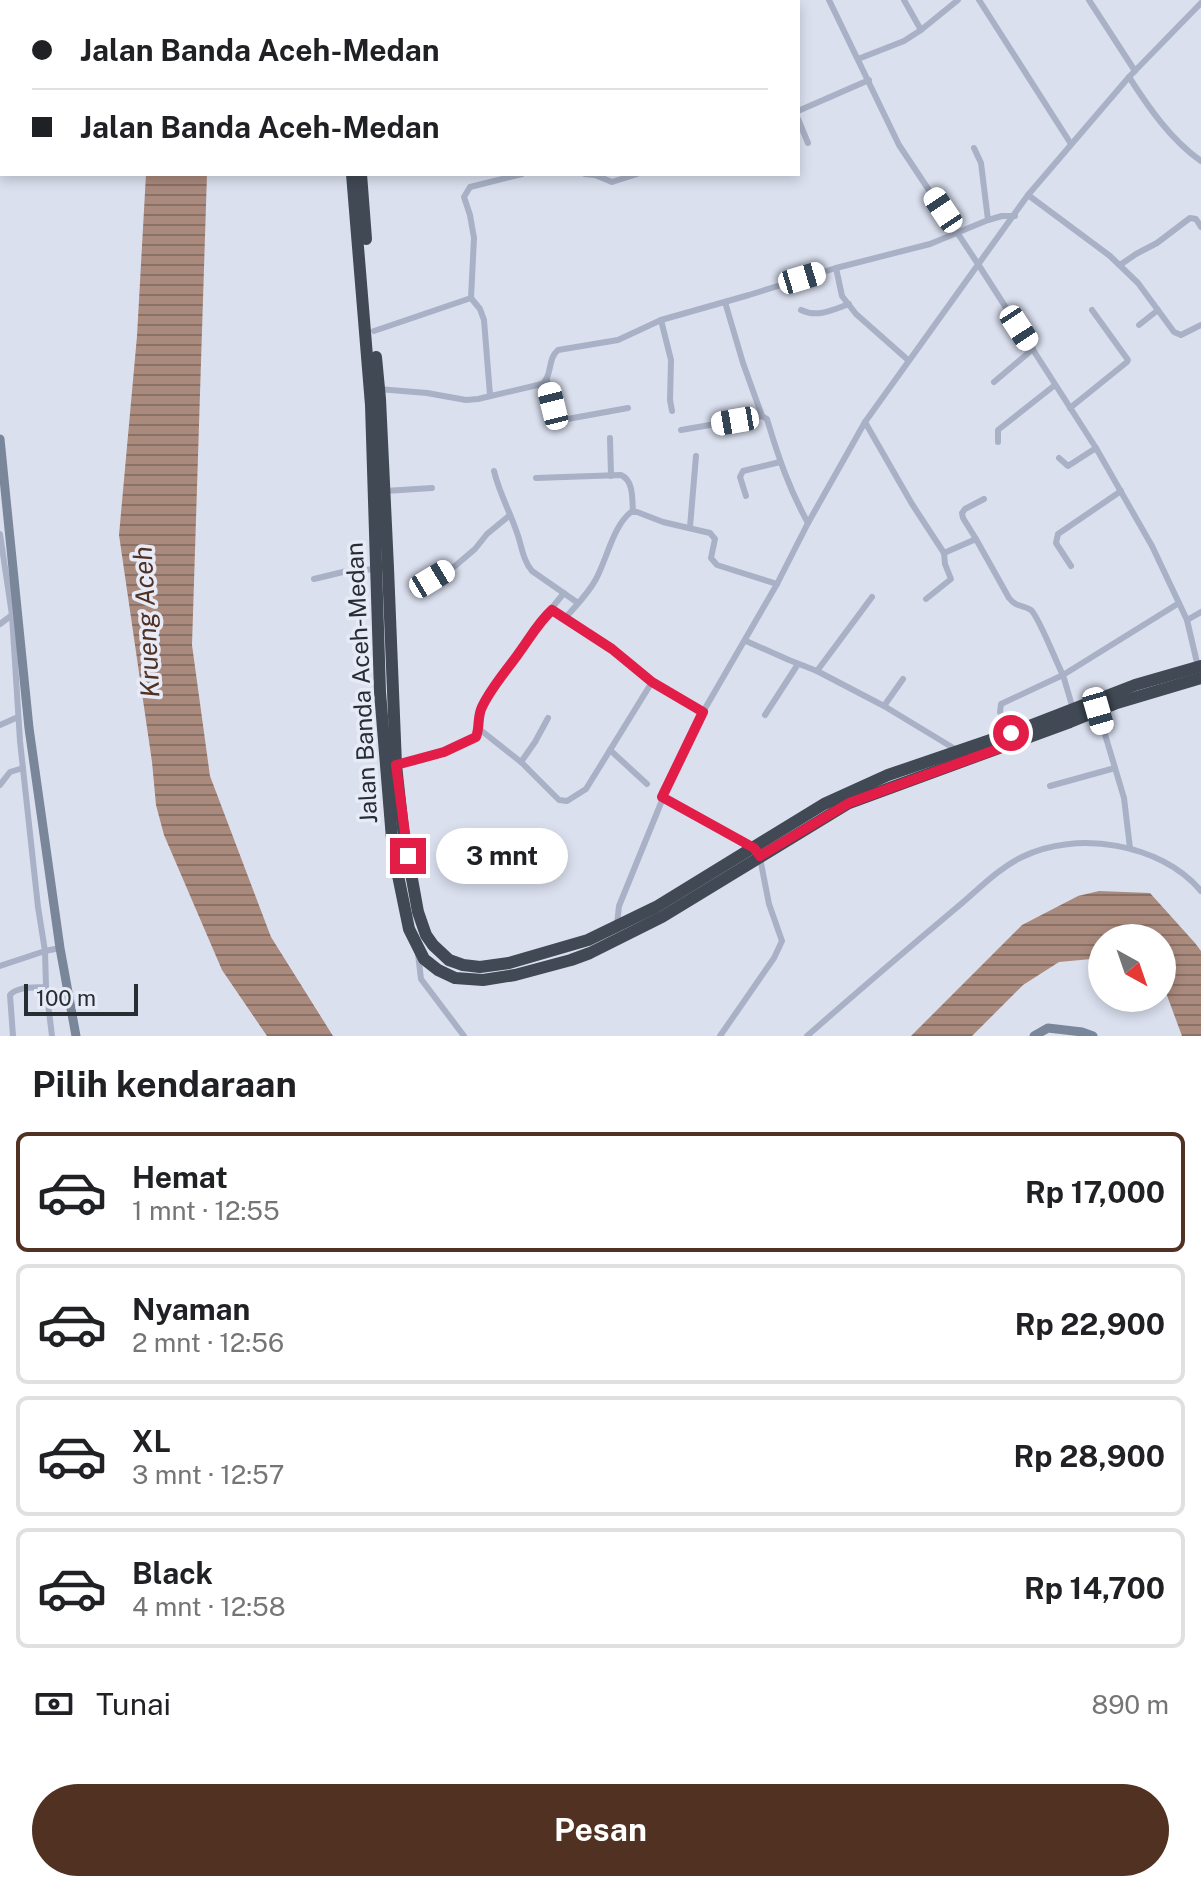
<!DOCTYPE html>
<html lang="id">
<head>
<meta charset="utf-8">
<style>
	:root { --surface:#fff; --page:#f6f6f6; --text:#202124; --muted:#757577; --line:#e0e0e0; --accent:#513121 }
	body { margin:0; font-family:"Public Sans",sans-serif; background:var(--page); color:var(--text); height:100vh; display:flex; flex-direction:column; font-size:30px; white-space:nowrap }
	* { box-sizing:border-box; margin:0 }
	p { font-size:26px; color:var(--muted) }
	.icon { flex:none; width:44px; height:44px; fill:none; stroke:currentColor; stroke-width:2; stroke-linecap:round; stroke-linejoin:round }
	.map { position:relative; height:1036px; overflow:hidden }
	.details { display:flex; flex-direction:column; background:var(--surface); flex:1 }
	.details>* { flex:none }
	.top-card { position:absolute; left:0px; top:0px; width:800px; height:176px; box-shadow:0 4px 12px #0003; display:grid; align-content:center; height:176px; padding:0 32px; background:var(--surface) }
	.needle { width:52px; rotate:140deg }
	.controls { position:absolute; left:1088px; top:924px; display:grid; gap:16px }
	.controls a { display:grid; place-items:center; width:88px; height:88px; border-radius:50%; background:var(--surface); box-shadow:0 4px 12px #0003; font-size:40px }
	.scale { position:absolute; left:24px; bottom:20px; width:114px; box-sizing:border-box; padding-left:8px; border:4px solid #282d34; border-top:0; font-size:22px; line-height:28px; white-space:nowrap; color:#282d34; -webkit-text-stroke:6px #e7ebf7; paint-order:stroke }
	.end { position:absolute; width:36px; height:36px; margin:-18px; border:10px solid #e11d48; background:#fff; box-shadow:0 0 0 4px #fff }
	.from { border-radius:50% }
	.bubble { position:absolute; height:56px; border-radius:28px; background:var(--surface); box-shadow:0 4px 12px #0003; font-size:26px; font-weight:700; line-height:56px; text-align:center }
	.car { position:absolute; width:24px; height:48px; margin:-24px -12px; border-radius:10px; box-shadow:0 0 6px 2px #0007; background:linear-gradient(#fff 24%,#345 0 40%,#fff 0 76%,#345 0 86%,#fff 0) }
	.top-card b { display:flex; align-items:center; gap:28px; height:76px; font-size:30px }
	.top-card b+b { border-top:2px solid var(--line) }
	.top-card i { width:20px; height:20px; background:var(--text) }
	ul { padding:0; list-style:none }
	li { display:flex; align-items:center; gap:24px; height:120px; margin:0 16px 12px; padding:0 16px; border:4px solid var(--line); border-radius:12px }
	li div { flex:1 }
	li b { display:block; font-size:30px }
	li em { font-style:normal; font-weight:700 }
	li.active { border-color:var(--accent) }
	li>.icon { width:72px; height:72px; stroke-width:1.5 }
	h2 { padding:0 32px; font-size:36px; line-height:96px }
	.pay { display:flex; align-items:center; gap:20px; height:88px; padding:0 32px; font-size:30px }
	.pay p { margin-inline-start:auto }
	.cta { display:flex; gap:16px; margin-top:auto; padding:16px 32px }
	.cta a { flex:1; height:92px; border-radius:48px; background:var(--accent); color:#fff; font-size:32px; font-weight:700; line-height:92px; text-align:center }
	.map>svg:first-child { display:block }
</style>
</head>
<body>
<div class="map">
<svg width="1201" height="1036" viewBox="0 0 1201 1036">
	<defs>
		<pattern id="water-rules" width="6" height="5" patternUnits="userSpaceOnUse" patternTransform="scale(2)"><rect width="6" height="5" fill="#aa8a7d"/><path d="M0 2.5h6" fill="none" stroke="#8a7167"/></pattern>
	</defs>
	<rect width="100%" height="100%" fill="#dbe0ef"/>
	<!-- water -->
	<g fill="url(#water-rules)">
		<path d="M 146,174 L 207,174 L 192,645 L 210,776 L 271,937 L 333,1036 L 267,1036 L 222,970 L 164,835 L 156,805 L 152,762 L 119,535 L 137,336 Z"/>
		<path d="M 1099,891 L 1150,893 L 1195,943 L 1201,951 L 1201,1036 L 1182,1036 L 1162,982 L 1162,938 L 1102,938 L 1102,958 L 1059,962 L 1023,985 L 972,1036 L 911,1036 L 1022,925 L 1078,896 Z"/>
	</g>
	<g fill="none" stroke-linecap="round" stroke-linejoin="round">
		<!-- street -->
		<g stroke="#a9b1c6" stroke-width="6">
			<path d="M 414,0 L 415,2"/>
			<path d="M 610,0 L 611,2"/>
			<path d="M 707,0 L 708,2"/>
			<path d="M 829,0 L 899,145 L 978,264 L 1096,448 L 1152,546 L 1187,620 L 1198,667"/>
			<path d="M 904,0 L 921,30"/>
			<path d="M 979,0 L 1071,144"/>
			<path d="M 1089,0 L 1135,71"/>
			<path d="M 457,2 L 463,0"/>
			<path d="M 567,2 L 569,0"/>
			<path d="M 723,2 L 728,0"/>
			<path d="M 858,59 L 904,41 L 921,30 L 958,0"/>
			<path d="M 1129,77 C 1149,108 1171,140 1201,161"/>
			<path d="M 798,111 L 869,80"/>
			<path d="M 798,119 L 808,143"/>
			<path d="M 974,148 L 981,163 L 988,220"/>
			<path d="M 585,174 L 595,175 L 612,182 L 637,174"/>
			<path d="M 1028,195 L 1110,256 L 1138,283 L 1174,332 L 1181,335 L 1201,325"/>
			<path d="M 1120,265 L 1136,254 L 1157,243 L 1190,218 L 1196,219 L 1201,227"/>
			<path d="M 836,268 L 842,296 L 856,314 L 908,360"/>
			<path d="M 725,302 L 743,363 L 762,416 L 767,419 C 778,456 789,489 808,523"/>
			<path d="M 801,310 C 817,318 833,310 849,304"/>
			<path d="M 661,320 L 671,360 L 670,400 L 672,411"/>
			<path d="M 1139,325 L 1158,310"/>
			<path d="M 374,331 L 471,298"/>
			<path d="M 547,380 L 555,417 L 562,420 L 628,408"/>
			<path d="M 994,382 L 1033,349"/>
			<path d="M 378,389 L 427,393 L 466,400 L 478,399 L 542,384 C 553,375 547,359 558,350 L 618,340 L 661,320 L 749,295 L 836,268 L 930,244 L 988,220 L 1002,216 L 1015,216"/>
			<path d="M 490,395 L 484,320 L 480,309 L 471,298 L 474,238 L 470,215 L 464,197 L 470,187 L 522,174"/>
			<path d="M 1070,408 L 1127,362 L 1128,360 L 1092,310"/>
			<path d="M 865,422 L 912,504 L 944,553 L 976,539 L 1009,598 C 1017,608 1022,604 1031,610 C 1039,617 1056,662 1063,675 L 1001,704 L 1000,712 L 1011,733"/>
			<path d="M 681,430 L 762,416"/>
			<path d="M 610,438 L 611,476"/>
			<path d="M 998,442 L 998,430 L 1055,385"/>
			<path d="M 1059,458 L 1068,466 L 1096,448"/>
			<path d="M 494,471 C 499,492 509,510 516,530 C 522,545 522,559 532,571 L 578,603"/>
			<path d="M 536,478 L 621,475 C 634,481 632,499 633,512"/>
			<path d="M 385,491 L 432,488"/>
			<path d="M 746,496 L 740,477 L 743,471 L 780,462"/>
			<path d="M 690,527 L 696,456"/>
			<path d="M 0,534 L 12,615 L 20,741 L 38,907 L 45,951 L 46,987 L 52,1036"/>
			<path d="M 976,539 L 963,518 L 962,513 L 965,509 L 984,499"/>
			<path d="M 1071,566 L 1056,543 L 1058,534 L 1121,491"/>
			<path d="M 314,579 L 347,571 L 376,569"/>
			<path d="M 413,590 L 455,566 L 475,549 L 487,534 L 510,515"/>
			<path d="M 926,599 L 951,579 L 945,564 L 944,553"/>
			<path d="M 552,610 L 612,649 L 652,682 L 703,712"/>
			<path d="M 564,619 C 576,606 588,594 596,579 C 607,559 613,526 631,512 L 637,512 L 663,522 L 710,533 L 715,539 L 711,558 L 717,565 L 777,584"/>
			<path d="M 1187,620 L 1201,612"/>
			<path d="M 0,624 L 12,615"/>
			<path d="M 746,641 L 789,660 L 817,671 L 884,706 L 955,749"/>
			<path d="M 817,671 L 872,597"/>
			<path d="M 884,706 L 903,679"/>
			<path d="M 1073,709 L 1063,675 L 1179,603"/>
			<path d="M 1098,711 L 1124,798 L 1130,848"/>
			<path d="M 765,715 L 798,664"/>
			<path d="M 0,725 L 18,717"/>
			<path d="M 478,728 L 521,762 L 559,800 L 567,801 L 586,789 L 652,682"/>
			<path d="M 610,750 L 647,784"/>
			<path d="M 521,762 L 535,742 L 548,718"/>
			<path d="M 397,765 L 444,752 L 476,737 L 478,733 L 478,716 L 487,697 L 522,650 L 532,632 L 564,593"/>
			<path d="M 0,785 L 10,772 L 23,768"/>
			<path d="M 1050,786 L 1115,768"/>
			<path d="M 662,797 L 755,848"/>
			<path d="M 617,924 L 619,906 L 676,766 L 703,712 L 777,584 L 808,523 L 865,422 L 1028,195 L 1129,77 L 1201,3"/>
			<path d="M 418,954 L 421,979 L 464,1036"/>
			<path d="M 0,966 L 45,951 L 60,948"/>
			<path d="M 13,1036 L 10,995 C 18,986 35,988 46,987"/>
			<path d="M 720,1036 L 774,958 L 782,941 L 769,904 L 760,858"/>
			<path d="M 807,1036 C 856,993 905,951 955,909 C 976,892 997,869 1022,857 C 1076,830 1161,843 1201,891"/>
		</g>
		<!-- secondary -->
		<g stroke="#7a869a" stroke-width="9">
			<path d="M 0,439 L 29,728 L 60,948 L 76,1036"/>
			<path d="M 1034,1036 L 1048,1028 L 1082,1032 L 1093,1036"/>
		</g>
		<!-- highway -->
		<g stroke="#404954" stroke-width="12">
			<path d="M 325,0 L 325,2"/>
			<path d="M 337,0 L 337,2"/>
			<path d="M 352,174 L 371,405 L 380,692 L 393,851 L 409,929 L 424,959 L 438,970 L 455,978 L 483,980 L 515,975 L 571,960 L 590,953 L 662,917 L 849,803 L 1070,722 L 1117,703 L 1201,678"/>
			<path d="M 361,174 L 366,239"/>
			<path d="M 376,357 L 380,399 L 388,568 L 396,765 L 403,829 L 418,912 L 426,935 L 433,945 L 449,960 L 463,965 L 480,967 L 509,963 L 588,940 L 656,907 L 824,804 L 888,775 L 1011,733 L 1135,685 L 1201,666"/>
		</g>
	</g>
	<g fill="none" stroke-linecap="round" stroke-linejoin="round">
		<!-- route -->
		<path stroke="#e11d48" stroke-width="10" d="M 408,856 L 396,765 L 444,752 L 476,737 C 480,727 477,717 482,707 C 492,686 508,669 521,650 C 531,636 539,622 552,610 L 612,649 L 652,682 L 703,712 L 662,797 L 754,848 L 760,856 L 849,803 L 1014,743 L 1011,733"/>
	</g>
	<g text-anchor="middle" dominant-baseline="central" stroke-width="7" stroke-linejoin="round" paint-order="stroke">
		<!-- street labels -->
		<g font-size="24" fill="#282d34" stroke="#e7ebf7">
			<text transform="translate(361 683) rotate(-93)">Jalan Banda Aceh-Medan</text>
		</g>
		<!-- water labels -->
		<g font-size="26" font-style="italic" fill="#513121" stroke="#e7ebf7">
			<text transform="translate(146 622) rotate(-93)">Krueng Aceh</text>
		</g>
	</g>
</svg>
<div class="controls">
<a><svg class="needle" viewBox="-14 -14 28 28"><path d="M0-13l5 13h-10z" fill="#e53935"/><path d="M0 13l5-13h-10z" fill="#757577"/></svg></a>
</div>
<div class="scale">100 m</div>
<i class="end from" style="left:1011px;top:733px"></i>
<i class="end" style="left:408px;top:856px"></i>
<div class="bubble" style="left:436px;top:828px;width:132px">3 mnt</div>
<i class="car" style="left:943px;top:210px;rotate:326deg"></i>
<i class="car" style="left:802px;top:278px;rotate:73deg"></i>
<i class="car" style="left:1019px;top:328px;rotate:147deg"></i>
<i class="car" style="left:553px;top:406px;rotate:346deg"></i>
<i class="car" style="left:735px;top:421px;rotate:260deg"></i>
<i class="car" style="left:432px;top:579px;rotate:59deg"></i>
<i class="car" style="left:1098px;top:711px;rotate:164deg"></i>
<div class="top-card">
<b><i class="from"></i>Jalan Banda Aceh-Medan</b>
<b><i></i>Jalan Banda Aceh-Medan</b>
</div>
</div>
<section class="details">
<h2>Pilih kendaraan</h2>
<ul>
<li class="active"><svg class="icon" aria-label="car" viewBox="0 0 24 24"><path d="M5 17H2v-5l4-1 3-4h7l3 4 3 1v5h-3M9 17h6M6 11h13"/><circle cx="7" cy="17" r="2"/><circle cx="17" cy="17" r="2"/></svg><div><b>Hemat</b><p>1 mnt · 12:55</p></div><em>Rp 17,000</em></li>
<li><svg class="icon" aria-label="car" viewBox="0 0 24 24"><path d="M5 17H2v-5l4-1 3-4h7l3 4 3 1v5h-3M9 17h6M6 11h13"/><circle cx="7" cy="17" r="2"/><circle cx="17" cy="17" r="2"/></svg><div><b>Nyaman</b><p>2 mnt · 12:56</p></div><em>Rp 22,900</em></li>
<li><svg class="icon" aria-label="car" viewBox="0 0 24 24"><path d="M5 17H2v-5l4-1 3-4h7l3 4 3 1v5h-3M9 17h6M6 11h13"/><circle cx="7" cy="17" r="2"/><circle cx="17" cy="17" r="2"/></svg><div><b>XL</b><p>3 mnt · 12:57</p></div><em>Rp 28,900</em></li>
<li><svg class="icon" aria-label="car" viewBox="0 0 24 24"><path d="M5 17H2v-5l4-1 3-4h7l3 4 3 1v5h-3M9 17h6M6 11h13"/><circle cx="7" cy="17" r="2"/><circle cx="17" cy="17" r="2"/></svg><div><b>Black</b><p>4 mnt · 12:58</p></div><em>Rp 14,700</em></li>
</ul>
<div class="pay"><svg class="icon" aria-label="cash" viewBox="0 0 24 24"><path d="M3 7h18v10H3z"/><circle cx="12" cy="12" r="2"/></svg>Tunai<p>890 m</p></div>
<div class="cta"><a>Pesan</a></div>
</section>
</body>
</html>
